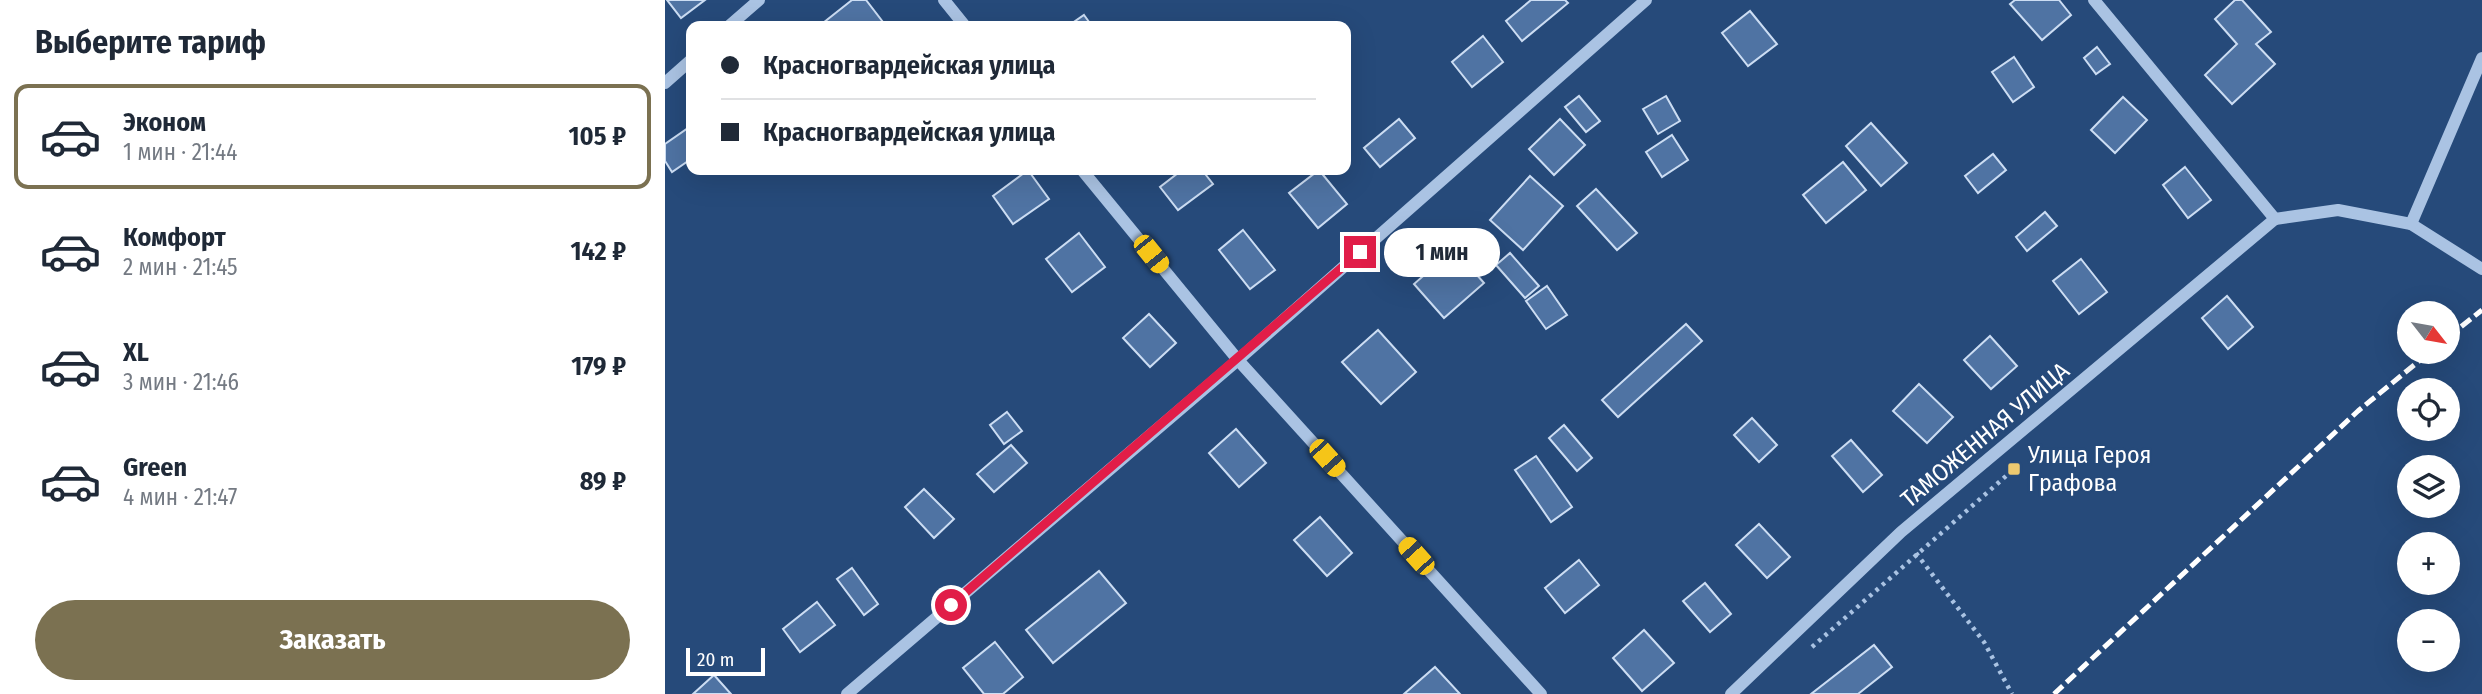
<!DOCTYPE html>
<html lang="ru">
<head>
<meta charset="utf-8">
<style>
	:root { --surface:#fff; --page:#f6f6f7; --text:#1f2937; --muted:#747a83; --line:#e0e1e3; --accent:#7b7151 }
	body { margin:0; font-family:"Fira Sans Condensed",sans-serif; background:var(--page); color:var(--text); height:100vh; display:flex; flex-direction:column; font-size:26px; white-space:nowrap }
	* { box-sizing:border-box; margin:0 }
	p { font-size:23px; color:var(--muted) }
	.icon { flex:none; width:38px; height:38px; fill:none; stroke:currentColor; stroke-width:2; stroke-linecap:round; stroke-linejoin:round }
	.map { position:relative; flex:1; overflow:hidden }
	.details { display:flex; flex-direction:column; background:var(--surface); width:665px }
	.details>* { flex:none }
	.top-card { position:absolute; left:21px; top:21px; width:665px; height:154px; border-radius:14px; box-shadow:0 7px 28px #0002; display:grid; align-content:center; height:154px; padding:0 35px; background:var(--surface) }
	.needle { width:46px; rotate:121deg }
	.controls { position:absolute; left:1732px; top:301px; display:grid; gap:14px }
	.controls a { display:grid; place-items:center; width:63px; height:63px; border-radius:50%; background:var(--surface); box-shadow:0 7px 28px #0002; font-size:35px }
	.scale { position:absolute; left:21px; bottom:18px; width:79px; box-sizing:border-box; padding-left:7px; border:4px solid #fff; border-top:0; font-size:19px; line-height:24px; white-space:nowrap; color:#fff; -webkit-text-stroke:5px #264a7a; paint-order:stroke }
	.end { position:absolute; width:32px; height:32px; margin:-16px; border:9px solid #e11d48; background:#fff; box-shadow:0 0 0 4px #fff }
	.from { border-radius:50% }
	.bubble { position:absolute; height:49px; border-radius:24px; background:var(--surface); box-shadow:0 7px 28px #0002; font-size:23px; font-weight:700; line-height:49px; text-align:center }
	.car { position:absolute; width:21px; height:42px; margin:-21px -10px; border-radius:9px; box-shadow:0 0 5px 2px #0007; background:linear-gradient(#f5c518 24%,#345 0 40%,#f5c518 0 76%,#345 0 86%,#f5c518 0) }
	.top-card b { display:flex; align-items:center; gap:24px; height:66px; font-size:26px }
	.top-card b+b { border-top:2px solid var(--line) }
	.top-card i { width:18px; height:18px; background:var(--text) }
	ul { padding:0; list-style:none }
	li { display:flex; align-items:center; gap:21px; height:105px; margin:0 14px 10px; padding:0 21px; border:4px solid transparent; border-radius:14px }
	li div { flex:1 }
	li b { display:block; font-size:26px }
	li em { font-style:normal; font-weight:700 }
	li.current { border-color:var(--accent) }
	li>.icon { width:63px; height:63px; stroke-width:1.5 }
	h2 { padding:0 35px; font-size:32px; line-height:84px }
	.primary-button { display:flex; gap:14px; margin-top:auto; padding:14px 35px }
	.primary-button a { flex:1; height:80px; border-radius:42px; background:var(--accent); color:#fff; font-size:28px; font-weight:700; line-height:80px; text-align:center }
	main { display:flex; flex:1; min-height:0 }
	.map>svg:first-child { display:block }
</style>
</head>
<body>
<main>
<section class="details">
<h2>Выберите тариф</h2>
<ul>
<li class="current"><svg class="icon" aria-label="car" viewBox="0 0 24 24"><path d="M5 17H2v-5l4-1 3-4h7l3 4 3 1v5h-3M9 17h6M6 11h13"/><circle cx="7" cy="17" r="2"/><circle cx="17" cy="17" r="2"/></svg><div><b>Эконом</b><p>1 мин · 21:44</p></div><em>105 ₽</em></li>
<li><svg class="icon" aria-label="car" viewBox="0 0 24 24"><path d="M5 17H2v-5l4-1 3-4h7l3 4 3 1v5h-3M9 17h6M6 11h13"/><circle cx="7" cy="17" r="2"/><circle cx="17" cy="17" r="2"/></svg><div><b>Комфорт</b><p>2 мин · 21:45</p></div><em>142 ₽</em></li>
<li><svg class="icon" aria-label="car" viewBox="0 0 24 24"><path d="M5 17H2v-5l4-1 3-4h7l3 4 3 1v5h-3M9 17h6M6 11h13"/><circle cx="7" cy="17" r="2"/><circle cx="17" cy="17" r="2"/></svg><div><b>XL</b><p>3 мин · 21:46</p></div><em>179 ₽</em></li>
<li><svg class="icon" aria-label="car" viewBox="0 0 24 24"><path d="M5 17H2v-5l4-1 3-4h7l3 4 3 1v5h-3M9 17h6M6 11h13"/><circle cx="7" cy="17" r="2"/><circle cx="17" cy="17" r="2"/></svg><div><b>Green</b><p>4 мин · 21:47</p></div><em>89 ₽</em></li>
</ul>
<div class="primary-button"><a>Заказать</a></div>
</section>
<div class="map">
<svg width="1817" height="694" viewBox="0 0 1817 694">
	<rect width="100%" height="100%" fill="#264a7a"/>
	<!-- building -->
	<g fill="#4f73a3" stroke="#ccddf3" stroke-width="2">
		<path d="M 2,0 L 40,0 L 16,18 Z"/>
		<path d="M 187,0 L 201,0 L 221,26 L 160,26 L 158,23 Z"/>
		<path d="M 866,0 L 900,0 L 903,3 L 857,41 L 841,21 Z"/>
		<path d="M 1350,0 L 1394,0 L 1406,15 L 1377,40 L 1345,4 Z"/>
		<path d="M 1570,0 L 1577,0 L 1606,32 L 1591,44 L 1610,64 L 1567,104 L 1540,75 L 1572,44 L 1550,19 Z"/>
		<path d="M 1085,11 L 1112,44 L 1083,66 L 1057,33 Z"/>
		<path d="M 419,15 L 427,26 L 403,26 Z"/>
		<path d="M 818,36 L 838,62 L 807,87 L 787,62 Z"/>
		<path d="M 1432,47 L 1445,64 L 1431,74 L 1419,58 Z"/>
		<path d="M 1349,57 L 1369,87 L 1348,102 L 1327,72 Z"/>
		<path d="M 914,96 L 935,121 L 921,132 L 900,107 Z"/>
		<path d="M 1001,96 L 1015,121 L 993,134 L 978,109 Z"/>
		<path d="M 1458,97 L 1482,120 L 1450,153 L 1426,130 Z"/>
		<path d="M 734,119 L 750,138 L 715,167 L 699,148 Z"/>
		<path d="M 895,119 L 920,145 L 889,175 L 864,149 Z"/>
		<path d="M 1206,123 L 1242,163 L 1216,186 L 1181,146 Z"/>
		<path d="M 26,126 L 26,159 L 7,172 L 0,161 L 0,144 Z"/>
		<path d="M 1007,135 L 1023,160 L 997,177 L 981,152 Z"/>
		<path d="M 1328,154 L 1341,170 L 1313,193 L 1300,176 Z"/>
		<path d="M 1178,162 L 1201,190 L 1161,223 L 1138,195 Z"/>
		<path d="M 1520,167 L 1546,200 L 1523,218 L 1498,185 Z"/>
		<path d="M 363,170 L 384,199 L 348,224 L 328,196 Z"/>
		<path d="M 517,170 L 537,170 L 548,184 L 513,210 L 495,187 Z"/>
		<path d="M 654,170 L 682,204 L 653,228 L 624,193 Z"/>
		<path d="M 865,176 L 898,206 L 858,250 L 825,220 Z"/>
		<path d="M 931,189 L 972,233 L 952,250 L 912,206 Z"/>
		<path d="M 1380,212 L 1392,226 L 1362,251 L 1351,237 Z"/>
		<path d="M 578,230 L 610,270 L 585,289 L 554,250 Z"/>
		<path d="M 414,233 L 440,267 L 407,292 L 381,259 Z"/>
		<path d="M 789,249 L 819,283 L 779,318 L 749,284 Z"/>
		<path d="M 845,253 L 874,286 L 860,298 L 831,265 Z"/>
		<path d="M 1416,259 L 1442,292 L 1414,314 L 1388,281 Z"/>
		<path d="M 882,286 L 902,315 L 881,329 L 861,301 Z"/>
		<path d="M 1562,296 L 1588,327 L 1563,349 L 1537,318 Z"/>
		<path d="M 484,314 L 511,343 L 485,367 L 458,338 Z"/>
		<path d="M 1021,324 L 1037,341 L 953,417 L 937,400 Z"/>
		<path d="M 713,330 L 751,372 L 716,404 L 677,362 Z"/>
		<path d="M 1325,336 L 1352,366 L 1326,389 L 1299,360 Z"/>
		<path d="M 1254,384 L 1288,417 L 1262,443 L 1228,411 Z"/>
		<path d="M 342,412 L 357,431 L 339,444 L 325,425 Z"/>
		<path d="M 1087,418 L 1112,445 L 1094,462 L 1069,435 Z"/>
		<path d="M 899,425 L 927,458 L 912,471 L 884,438 Z"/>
		<path d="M 571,429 L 601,463 L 574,487 L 544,453 Z"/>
		<path d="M 1186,440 L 1217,475 L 1198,492 L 1167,456 Z"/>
		<path d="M 346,445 L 362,463 L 329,492 L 312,474 Z"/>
		<path d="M 871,456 L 907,507 L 886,522 L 850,470 Z"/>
		<path d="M 259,489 L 289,519 L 269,538 L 240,507 Z"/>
		<path d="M 655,517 L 687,553 L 662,576 L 629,540 Z"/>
		<path d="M 1094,524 L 1125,557 L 1102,578 L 1071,545 Z"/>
		<path d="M 914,560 L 934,585 L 900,613 L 880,588 Z"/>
		<path d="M 187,568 L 213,604 L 199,615 L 172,579 Z"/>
		<path d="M 434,571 L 461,603 L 388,663 L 361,630 Z"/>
		<path d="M 1040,583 L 1066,614 L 1045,632 L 1018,601 Z"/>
		<path d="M 152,602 L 170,625 L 135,652 L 118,629 Z"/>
		<path d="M 979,630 L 1009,663 L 977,691 L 948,658 Z"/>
		<path d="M 330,642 L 358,677 L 338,694 L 319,694 L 298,668 Z"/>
		<path d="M 1209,645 L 1227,667 L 1193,694 L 1146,694 Z"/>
		<path d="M 770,667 L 795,694 L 739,694 Z"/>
		<path d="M 49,675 L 66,694 L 28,694 Z"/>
	</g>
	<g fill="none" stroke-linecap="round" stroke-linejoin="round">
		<!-- path -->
		<g stroke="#aac3e3" stroke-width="4.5" stroke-dasharray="3.5 5" stroke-linecap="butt">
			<path d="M 1251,553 L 1319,642 L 1347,694"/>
			<path d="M 1147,647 L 1349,469"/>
		</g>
		<!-- minor -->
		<g stroke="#aac3e3" stroke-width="12">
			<path d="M 279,0 L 300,26"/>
			<path d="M 1429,0 L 1610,219"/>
			<path d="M 64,26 L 94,0"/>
			<path d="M 0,83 L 26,60"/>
			<path d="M 417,170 L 573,360 L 876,694"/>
			<path d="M 1610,219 L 1673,210 L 1746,224 L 1817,269"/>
			<path d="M 1746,224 L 1817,58"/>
			<path d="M 182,694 L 573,360 L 981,0"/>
			<path d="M 1066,694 L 1236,532 L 1610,219"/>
		</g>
		<!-- rail -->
		<g stroke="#fff" stroke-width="5" stroke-dasharray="12 5" stroke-linecap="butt">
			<path d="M 1783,337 L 1817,310"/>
			<path d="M 1389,694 L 1693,411 L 1765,352"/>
		</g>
	</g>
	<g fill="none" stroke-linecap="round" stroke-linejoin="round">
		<!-- route -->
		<path stroke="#e11d48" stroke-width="9" d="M 286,605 L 695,252"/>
	</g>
	<!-- markers -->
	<rect fill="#ecc970" stroke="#264a7a" stroke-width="2.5" x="1342" y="462" width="14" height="14" rx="3.5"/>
	<g text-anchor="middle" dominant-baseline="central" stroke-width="5" stroke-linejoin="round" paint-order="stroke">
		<!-- street labels -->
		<g font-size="24" fill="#fff" stroke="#264a7a">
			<text transform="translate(1320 435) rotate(-40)">ТАМОЖЕННАЯ УЛИЦА</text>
		</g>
		<!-- poi labels -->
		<g font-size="24" fill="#fff" stroke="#264a7a" text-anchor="start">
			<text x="1363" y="455">Улица Героя<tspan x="1363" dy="28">Графова</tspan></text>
		</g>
	</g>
</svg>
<div class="controls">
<a><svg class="needle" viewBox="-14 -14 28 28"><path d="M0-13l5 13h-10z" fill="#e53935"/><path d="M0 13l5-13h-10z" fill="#747a83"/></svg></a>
<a><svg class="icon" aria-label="locate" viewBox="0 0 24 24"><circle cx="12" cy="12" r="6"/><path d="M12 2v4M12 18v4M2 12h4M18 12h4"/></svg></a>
<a><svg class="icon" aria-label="layers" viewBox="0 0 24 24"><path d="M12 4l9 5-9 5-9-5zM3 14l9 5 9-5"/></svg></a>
<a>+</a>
<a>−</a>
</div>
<div class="scale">20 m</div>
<i class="end from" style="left:286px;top:605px"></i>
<i class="end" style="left:695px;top:252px"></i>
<div class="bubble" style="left:719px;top:228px;width:116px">1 мин</div>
<i class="car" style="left:486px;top:254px;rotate:141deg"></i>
<i class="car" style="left:662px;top:458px;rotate:138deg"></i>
<i class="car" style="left:751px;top:556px;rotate:318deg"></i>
<div class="top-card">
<b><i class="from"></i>Красногвардейская улица</b>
<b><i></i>Красногвардейская улица</b>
</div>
</div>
</main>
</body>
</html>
